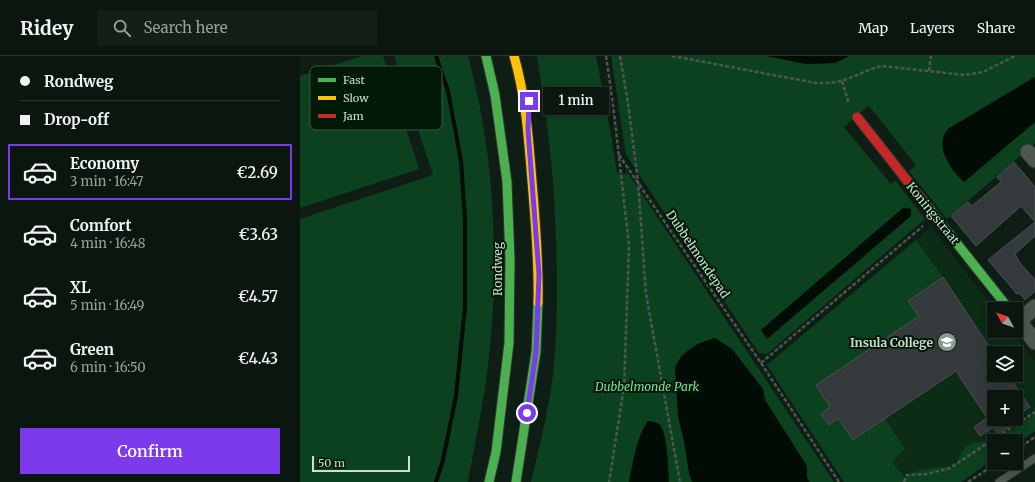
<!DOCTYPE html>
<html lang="en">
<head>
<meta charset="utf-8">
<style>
	:root { --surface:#0b160f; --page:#141f18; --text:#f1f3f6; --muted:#9a9f9e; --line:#2b352f; --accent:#7c3aed }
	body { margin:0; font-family:Merriweather,serif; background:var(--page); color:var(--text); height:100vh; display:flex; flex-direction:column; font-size:15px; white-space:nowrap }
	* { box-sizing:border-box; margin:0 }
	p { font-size:13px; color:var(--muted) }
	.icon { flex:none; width:22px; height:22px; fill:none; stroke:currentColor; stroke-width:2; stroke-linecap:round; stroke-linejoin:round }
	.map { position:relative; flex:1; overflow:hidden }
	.drawer { display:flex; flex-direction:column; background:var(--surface); width:300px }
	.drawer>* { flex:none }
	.guide { display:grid; align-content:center; height:88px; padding:0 20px; background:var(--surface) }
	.needle { width:26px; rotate:310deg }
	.fabs { position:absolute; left:687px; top:246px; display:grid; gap:8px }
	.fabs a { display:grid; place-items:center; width:36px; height:36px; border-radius:0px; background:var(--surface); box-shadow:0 2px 10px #0003,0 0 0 1px var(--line); font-size:20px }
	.scale { position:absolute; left:12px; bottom:10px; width:98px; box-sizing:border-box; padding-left:4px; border:2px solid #cdddd0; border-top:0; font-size:11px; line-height:14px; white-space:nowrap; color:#cdddd0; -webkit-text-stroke:3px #011a08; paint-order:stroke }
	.end { position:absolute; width:18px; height:18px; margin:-9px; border:5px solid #7c3aed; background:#fff; box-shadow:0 0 0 2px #fff }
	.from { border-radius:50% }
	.bubble { position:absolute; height:28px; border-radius:0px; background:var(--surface); box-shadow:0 2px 10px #0003,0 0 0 1px var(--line); font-size:13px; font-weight:600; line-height:28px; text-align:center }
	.guide b { display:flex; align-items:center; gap:14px; height:38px; font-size:15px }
	.guide b+b { border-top:1px solid var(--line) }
	.guide i { width:10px; height:10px; background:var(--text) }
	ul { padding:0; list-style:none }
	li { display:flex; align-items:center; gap:12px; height:56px; margin:0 8px 6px; padding:0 12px; border:2px solid transparent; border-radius:0px }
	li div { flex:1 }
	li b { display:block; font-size:15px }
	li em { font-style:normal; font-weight:600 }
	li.on { border-color:var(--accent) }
	li>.icon { width:36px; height:36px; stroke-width:1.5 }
	.button { display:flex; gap:8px; margin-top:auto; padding:8px 20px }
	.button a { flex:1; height:46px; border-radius:0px; background:var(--accent); color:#fff; font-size:16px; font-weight:600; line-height:46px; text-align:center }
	header { display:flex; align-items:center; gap:24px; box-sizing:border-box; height:56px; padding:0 20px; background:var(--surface); border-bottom:1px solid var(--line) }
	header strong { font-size:19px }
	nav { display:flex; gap:22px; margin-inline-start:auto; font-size:14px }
	.search { width:280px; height:36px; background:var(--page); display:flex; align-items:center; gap:10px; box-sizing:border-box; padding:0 14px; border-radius:0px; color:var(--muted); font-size:15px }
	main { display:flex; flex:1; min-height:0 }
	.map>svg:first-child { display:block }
</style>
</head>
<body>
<header>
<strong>Ridey</strong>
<div class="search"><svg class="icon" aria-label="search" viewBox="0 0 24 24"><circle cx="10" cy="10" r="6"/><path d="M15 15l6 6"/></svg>Search here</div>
<nav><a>Map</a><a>Layers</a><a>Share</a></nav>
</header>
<main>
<section class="drawer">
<div class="guide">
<b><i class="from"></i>Rondweg</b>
<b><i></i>Drop-off</b>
</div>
<ul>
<li class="on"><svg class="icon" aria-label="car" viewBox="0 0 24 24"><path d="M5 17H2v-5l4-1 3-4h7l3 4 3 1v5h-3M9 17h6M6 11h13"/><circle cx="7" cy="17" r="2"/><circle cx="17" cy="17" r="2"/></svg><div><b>Economy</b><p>3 min · 16:47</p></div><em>€2.69</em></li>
<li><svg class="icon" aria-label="car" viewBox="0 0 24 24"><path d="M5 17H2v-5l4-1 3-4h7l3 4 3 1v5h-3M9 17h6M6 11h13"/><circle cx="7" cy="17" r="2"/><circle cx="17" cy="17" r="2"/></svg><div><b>Comfort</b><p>4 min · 16:48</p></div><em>€3.63</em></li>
<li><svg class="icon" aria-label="car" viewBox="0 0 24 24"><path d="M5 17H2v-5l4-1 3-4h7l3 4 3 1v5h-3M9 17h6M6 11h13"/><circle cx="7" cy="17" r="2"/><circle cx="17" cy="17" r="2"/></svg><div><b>XL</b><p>5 min · 16:49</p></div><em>€4.57</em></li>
<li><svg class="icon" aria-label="car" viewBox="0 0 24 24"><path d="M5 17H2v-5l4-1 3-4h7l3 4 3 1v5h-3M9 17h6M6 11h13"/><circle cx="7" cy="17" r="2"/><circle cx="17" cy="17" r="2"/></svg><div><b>Green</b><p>6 min · 16:50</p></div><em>€4.43</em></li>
</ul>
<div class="button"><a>Confirm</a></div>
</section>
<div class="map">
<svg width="735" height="426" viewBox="0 0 735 426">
	<rect width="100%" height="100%" fill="#0f1e14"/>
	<!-- built -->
	<path fill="#0c2c16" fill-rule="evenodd" d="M 631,171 L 694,253 L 694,275 L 711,275 L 735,306 L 735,375 L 716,385 L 694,385 L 660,426 L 544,426 L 467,309 ZM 694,297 L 716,297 L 716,319 L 694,319 ZM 694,341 L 716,341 L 716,363 L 694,363 Z"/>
	<!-- green -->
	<g fill="#0c4120" fill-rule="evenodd">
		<path d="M 62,0 L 83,0 L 119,113 L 0,152 L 0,20 Z"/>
		<path d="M 94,0 L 168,0 C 195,98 200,209 188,310 C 183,349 175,387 168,426 L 0,426 L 0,163 L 133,119 Z"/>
		<path d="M 237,0 L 296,0 L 311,79 L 317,117 L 326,118 L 327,120 L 326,114 L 534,426 L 231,426 C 240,388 250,349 254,310 C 259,249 257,187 253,126 C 250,84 243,42 237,0 Z"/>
		<path d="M 311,0 L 467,0 L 506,8 L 535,7 L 549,0 L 735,0 L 735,21 L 648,73 L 643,96 L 653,115 L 664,126 L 735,66 L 735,87 L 647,163 L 609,115 L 616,109 L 569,50 L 566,52 L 544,71 L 591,128 L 595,124 L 625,163 L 467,298 L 459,297 L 326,99 ZM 603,152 L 611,153 L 467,283 L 461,274 Z"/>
		<path d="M 616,184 L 643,221 L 608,245 L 619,260 L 516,330 L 553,384 L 585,363 L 605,393 L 592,406 L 606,423 C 613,411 641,411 654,411 C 659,405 660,396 667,390 C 674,384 684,388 693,384 C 708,378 722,367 735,358 L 735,375 L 716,388 L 716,385 L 694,385 L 694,403 L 661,426 L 544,426 L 467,309 Z"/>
	</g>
	<!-- water -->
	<g fill="#010d04">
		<path d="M 467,0 L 549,0 L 535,7 L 506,8 Z"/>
		<path d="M 735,21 L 735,66 L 664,126 C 651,114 633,90 648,73 Z"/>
		<path d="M 603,152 L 611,153 L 611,160 L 467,283 L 461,274 Z"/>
		<path d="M 415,282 L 432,293 L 463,333 L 465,344 L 507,410 L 507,422 L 510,426 L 392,426 L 389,418 L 384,385 L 378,361 L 375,311 L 382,299 L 397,288 Z"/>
		<path d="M 348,365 C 352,365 357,366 360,369 C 368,379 368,413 369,426 L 329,426 C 332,410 338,377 348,365 Z"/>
	</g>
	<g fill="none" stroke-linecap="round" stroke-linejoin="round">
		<!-- stream -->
		<path stroke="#010d04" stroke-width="4" d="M 136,0 L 148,35 L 161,105 L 165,163 L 165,251 L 156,340 L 143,404 L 136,426"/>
	</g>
	<!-- building -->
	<g fill="#343a3c" stroke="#4a5052">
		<path d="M 714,106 L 735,131 L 735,180 L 715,198 L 720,207 L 735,224 L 735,235 L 725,244 L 719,237 L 717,238 L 688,204 L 735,166 L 721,150 L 676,190 L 651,160 L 668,146 L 672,150 L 701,126 L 697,121 Z"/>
		<path d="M 643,221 L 694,298 L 694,319 L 708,319 L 730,351 L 716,360 L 716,341 L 694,341 L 694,363 L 720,363 L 698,378 L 693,371 L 680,380 L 674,371 L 687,362 L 656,315 L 553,384 L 538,362 L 529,369 L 521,358 L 530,351 L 516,329 L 619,260 L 608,245 Z"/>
	</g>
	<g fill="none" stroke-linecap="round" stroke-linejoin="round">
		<defs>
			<path id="lane" d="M 699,426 L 735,402"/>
			<g id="street">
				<path d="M 728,96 L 735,104"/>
				<path d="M 716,261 L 735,286"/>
				<path d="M 719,265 L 735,251"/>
			</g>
			<g id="fast">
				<path d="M 186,0 L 195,39 L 207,126 L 210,204 L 209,287 L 196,396 L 189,426"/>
				<path d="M 620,141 L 709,253"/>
				<path d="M 216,426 L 236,296 L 238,247"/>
			</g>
			<path id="slow" d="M 214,0 C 227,45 229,91 233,137 C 236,174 239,210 238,247"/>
			<path id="jam" d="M 557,61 L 620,141"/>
		</defs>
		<!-- lane casing -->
		<use href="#lane" stroke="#2b372f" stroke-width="9"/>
		<!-- street casing -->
		<use href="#street" stroke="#2b372f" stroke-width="17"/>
		<!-- fast casing -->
		<use href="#fast" stroke="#2b372f" stroke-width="11"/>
		<!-- slow casing -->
		<use href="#slow" stroke="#2b372f" stroke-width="11"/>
		<!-- jam casing -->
		<use href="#jam" stroke="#2b372f" stroke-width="11"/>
		<!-- path -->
		<g stroke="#4c554f" stroke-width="2.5" stroke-dasharray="4 2" stroke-linecap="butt">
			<path d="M 306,0 L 313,48 L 329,189 L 324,331 L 309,426"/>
			<path d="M 320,0 L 328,47 L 338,126 L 346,238 L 380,426"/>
			<path d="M 372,0 L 516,27 C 525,27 535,27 544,24 C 557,20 568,13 582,10 L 665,19 L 683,16 L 715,0"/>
			<path d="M 629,15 L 631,0"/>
			<path d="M 542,25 L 549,48"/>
			<path d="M 319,99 L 461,307 L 539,426"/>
			<path d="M 461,307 L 623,170"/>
			<path d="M 716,394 L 735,381"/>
			<path d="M 604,426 L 607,419 L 627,418 L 650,412 L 735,356"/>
			<path d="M 668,426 L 697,407"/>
		</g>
		<!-- lane -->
		<use href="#lane" stroke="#4e5750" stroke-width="7"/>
		<!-- street -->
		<use href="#street" stroke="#4e5750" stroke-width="15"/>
		<!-- fast -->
		<use href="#fast" stroke="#4caf50" stroke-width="9"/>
		<!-- slow -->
		<use href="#slow" stroke="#ffc107" stroke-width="9"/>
		<!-- jam -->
		<use href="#jam" stroke="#c62828" stroke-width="9"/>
	</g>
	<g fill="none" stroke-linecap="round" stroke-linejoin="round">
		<!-- route -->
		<path stroke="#7c3aed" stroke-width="5" d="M 227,357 L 236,296 L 239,218 L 228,74 L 229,45"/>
	</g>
	<!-- icons -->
	<defs>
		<symbol id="school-disc" viewBox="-11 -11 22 22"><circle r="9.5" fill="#8a9a8e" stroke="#011a08"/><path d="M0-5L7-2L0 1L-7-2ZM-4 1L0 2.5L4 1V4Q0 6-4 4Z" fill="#fff"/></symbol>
	</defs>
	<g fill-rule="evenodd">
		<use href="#school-disc" x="636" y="275" width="22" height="22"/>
	</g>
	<g text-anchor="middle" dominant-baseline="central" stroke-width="4" stroke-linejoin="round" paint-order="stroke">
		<!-- street labels -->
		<g font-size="12" fill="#cdddd0" stroke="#011a08">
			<text transform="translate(633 157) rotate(51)">Koningstraat</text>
			<text transform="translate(398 198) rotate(56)">Dubbelmondepad</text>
			<text transform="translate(197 213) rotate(-90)">Rondweg</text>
		</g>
		<!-- poi labels -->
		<g font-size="12" font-weight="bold" fill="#cdddd0" stroke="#011a08" text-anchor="end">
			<text x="633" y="286">Insula College</text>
		</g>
		<!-- park labels -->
		<g font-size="12" font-style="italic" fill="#85d899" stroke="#011a08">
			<text x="347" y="330">Dubbelmonde Park</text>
		</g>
	</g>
	<!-- legend -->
	<rect x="10" y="10" width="132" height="64" rx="6" fill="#011a08" stroke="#3e5444" stroke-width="1"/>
	<rect x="18" y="22" width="18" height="4" fill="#4caf50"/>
	<rect x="18" y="40" width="18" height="4" fill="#ffc107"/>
	<rect x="18" y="58" width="18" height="4" fill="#c62828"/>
	<g font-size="11" fill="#cdddd0">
		<text x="43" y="28">Fast</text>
		<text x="43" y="46">Slow</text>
		<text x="43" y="64">Jam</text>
	</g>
</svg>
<div class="fabs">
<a><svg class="needle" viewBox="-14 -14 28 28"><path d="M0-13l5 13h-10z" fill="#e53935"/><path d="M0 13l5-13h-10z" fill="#9a9f9e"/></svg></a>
<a><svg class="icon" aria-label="layers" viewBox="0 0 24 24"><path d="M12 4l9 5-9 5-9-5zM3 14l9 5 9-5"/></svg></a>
<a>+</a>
<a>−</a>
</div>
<div class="scale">50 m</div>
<i class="end from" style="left:227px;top:357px"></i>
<i class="end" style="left:229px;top:45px"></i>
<div class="bubble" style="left:243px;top:31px;width:66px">1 min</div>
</div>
</main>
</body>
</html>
